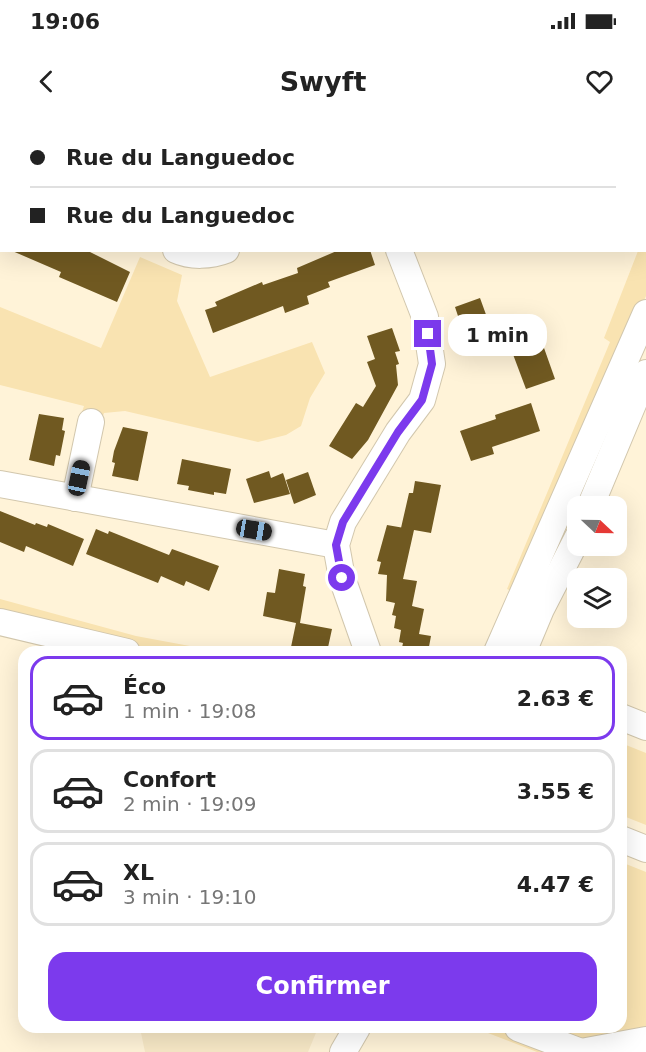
<!DOCTYPE html>
<html lang="fr">
<head>
<meta charset="utf-8">
<style>
	:root { --surface:#fff; --page:#f6f6f6; --text:#222; --muted:#767676; --line:#e0e0e0; --accent:#7c3aed }
	body { margin:0; font-family:"DejaVu Sans",sans-serif; background:var(--page); color:var(--text); height:100vh; display:flex; flex-direction:column; font-size:22px; white-space:nowrap }
	* { box-sizing:border-box; margin:0 }
	p { font-size:20px; color:var(--muted) }
	.icon { flex:none; width:33px; height:33px; fill:none; stroke:currentColor; stroke-width:2; stroke-linecap:round; stroke-linejoin:round }
	.map { position:relative; flex:1; overflow:hidden }
	.sheet { position:absolute; left:18px; top:526px; width:609px; height:387px; display:flex; flex-direction:column; background:var(--surface); border-radius:18px; box-shadow:0 6px 24px #0002 }
	.sheet>* { flex:none }
	.top-card { position:absolute; left:0px; top:0px; width:646px; height:132px; box-shadow:0 6px 24px #0002; display:grid; align-content:center; height:132px; padding:0 30px; background:var(--surface) }
	.needle { width:39px; rotate:112deg }
	.buttons { position:absolute; left:567px; top:376px; display:grid; gap:12px }
	.buttons a { display:grid; place-items:center; width:60px; height:60px; border-radius:12px; background:var(--surface); box-shadow:0 6px 24px #0002; font-size:30px }
	.end { position:absolute; width:27px; height:27px; margin:-14px; border:8px solid #7c3aed; background:#fff; box-shadow:0 0 0 3px #fff }
	.from { border-radius:50% }
	.bubble { position:absolute; height:42px; border-radius:18px; background:var(--surface); box-shadow:0 6px 24px #0002; font-size:20px; font-weight:700; line-height:42px; text-align:center }
	.car { position:absolute; width:18px; height:36px; margin:-18px -9px; border-radius:8px; box-shadow:0 0 4px 2px #0007; background:linear-gradient(#222 24%,#8ab4d8 0 40%,#222 0 76%,#8ab4d8 0 86%,#222 0) }
	.top-card b { display:flex; align-items:center; gap:21px; height:57px; font-size:22px }
	.top-card b+b { border-top:2px solid var(--line) }
	.top-card i { width:15px; height:15px; background:var(--text) }
	ul { padding:10px 0 0; list-style:none }
	li { display:flex; align-items:center; gap:18px; height:84px; margin:0 12px 9px; padding:0 18px; border:3px solid var(--line); border-radius:18px }
	li div { flex:1 }
	li b { display:block; font-size:22px }
	li em { font-style:normal; font-weight:700 }
	li.current { border-color:var(--accent) }
	li>.icon { width:54px; height:54px; stroke-width:1.5 }
	.primary-button { display:flex; gap:12px; margin-top:auto; padding:12px 30px }
	.primary-button a { flex:1; height:69px; border-radius:18px; background:var(--accent); color:#fff; font-size:24px; font-weight:700; line-height:69px; text-align:center }
	.status { display:flex; justify-content:space-between; align-items:center; height:42px; padding:0 30px; background:var(--surface); direction:ltr }
	.status svg { height:16px; fill:currentColor }
	header { display:flex; justify-content:space-between; align-items:center; height:78px; padding:0 30px; background:var(--surface); font-size:27px; font-weight:700 }
	.map>svg:first-child { display:block }
</style>
</head>
<body>
<div class="status"><b>19:06</b><svg viewBox="0 0 49 12"><path d="M0 12V9h3v3zM5 12V6h3v6zM10 12V3h3v9zM15 12V0h3v12zM26 1h20v11H26zM47 4h2v5h-2z"/></svg></div>
<header><svg class="icon" aria-label="back" viewBox="0 0 24 24"><path d="M15 5l-7 7 7 7"/></svg>Swyft<svg class="icon" aria-label="heart" viewBox="0 0 24 24"><path d="M12 20l-8-8c-3-5 5-10 8-4 3-6 11-1 8 4z"/></svg></header>
<div class="map">
<svg width="646" height="932" viewBox="0 0 646 932">
	<rect width="100%" height="100%" fill="#fff3d8"/>
	<!-- built -->
	<path fill="#f7e8c6" d="M 140,908 L 318,908 L 308,932 L 145,932 Z"/>
	<!-- green -->
	<g fill="#f9e3b1">
		<path d="M 0,0 L 423,0 L 2,2 L 1,37 Z"/>
		<path d="M 458,0 L 575,0 L 458,1 Z"/>
		<path d="M 646,110 L 646,176 L 513,472 L 507,469 L 610,222 L 604,218 L 638,131 L 645,130 Z"/>
		<path d="M 140,137 L 182,155 L 177,181 L 210,257 L 312,222 L 325,253 L 310,278 L 301,306 L 286,315 L 258,322 L 125,291 L 104,293 L 100,304 L 79,301 L 84,286 L 0,265 L 0,187 L 101,228 Z"/>
		<path d="M 0,479 L 136,516 L 222,532 L 165,532 L 87,517 L 0,494 Z"/>
		<path d="M 621,623 L 646,633 L 646,705 L 621,695 Z"/>
		<path d="M 621,742 L 646,752 L 646,932 L 537,932 L 475,908 L 621,908 Z"/>
	</g>
	<!-- building -->
	<g fill="#705921">
		<path d="M 10,130 L 86,130 L 130,152 L 117,182 L 59,157 L 61,152 Z"/>
		<path d="M 339,130 L 370,130 L 375,145 L 328,162 L 330,167 L 307,176 L 309,184 L 285,193 L 283,186 L 213,213 L 205,190 L 217,186 L 215,182 L 262,162 L 263,165 L 298,153 L 297,148 Z"/>
		<path d="M 480,178 L 497,225 L 472,234 L 467,222 L 464,223 L 455,200 L 459,199 L 455,187 Z"/>
		<path d="M 392,208 L 400,231 L 395,232 L 399,244 L 396,245 L 398,265 L 368,320 L 352,339 L 329,326 L 356,283 L 363,287 L 376,266 L 367,242 L 375,239 L 367,216 Z"/>
		<path d="M 538,211 L 555,259 L 526,269 L 508,221 Z"/>
		<path d="M 531,283 L 540,311 L 492,327 L 494,334 L 471,341 L 460,311 L 496,299 L 495,295 Z"/>
		<path d="M 39,294 L 64,298 L 62,310 L 65,311 L 60,336 L 56,335 L 54,346 L 29,340 Z"/>
		<path d="M 123,307 L 148,312 L 138,361 L 112,356 L 115,343 L 112,342 L 114,331 Z"/>
		<path d="M 182,339 L 231,349 L 226,374 L 214,372 L 214,375 L 188,370 L 189,366 L 177,364 Z"/>
		<path d="M 269,351 L 271,358 L 283,353 L 290,374 L 254,383 L 246,359 Z"/>
		<path d="M 308,352 L 316,375 L 294,384 L 286,360 Z"/>
		<path d="M 415,361 L 441,365 L 431,413 L 414,410 L 403,459 L 417,461 L 412,486 L 424,489 L 419,514 L 431,516 L 428,532 L 401,532 L 403,523 L 399,522 L 401,510 L 394,508 L 396,496 L 392,495 L 395,483 L 386,481 L 387,455 L 378,454 L 381,442 L 377,441 L 387,405 L 410,409 L 401,408 L 409,373 L 413,373 Z"/>
		<path d="M 0,391 L 35,405 L 36,403 L 47,407 L 48,404 L 84,419 L 73,446 L 26,426 L 24,432 L 0,422 Z"/>
		<path d="M 96,409 L 108,414 L 109,411 L 169,435 L 172,429 L 219,446 L 209,471 L 186,461 L 184,466 L 161,456 L 158,463 L 86,434 Z"/>
		<path d="M 279,449 L 305,454 L 303,466 L 306,467 L 300,503 L 332,509 L 327,532 L 291,527 L 296,503 L 263,496 L 267,472 L 275,473 Z"/>
	</g>
	<g fill="none" stroke-linecap="round" stroke-linejoin="round">
		<defs>
			<g id="minor">
				<path d="M 444,2 L 445,0"/>
				<path d="M 596,2 L 600,0"/>
				<path d="M 0,55 L 2,55"/>
				<path d="M 176,130 C 191,137 211,136 226,130"/>
				<path d="M 0,364 L 336,425"/>
				<path d="M 75,378 L 91,302"/>
				<path d="M 590,387 L 646,253"/>
				<path d="M 0,502 L 127,532"/>
				<path d="M 368,532 L 342,458 L 336,425 L 343,402 L 398,312 L 422,280 L 432,244 L 425,197 L 399,130"/>
				<path d="M 497,532 L 646,193"/>
				<path d="M 523,532 L 541,489 L 578,417"/>
				<path d="M 621,597 L 646,607"/>
				<path d="M 621,719 L 646,729"/>
				<path d="M 518,908 L 581,932 L 646,920"/>
				<path d="M 343,932 L 357,908"/>
			</g>
		</defs>
		<!-- minor casing -->
		<use href="#minor" stroke="#d2c7ad" stroke-width="28"/>
		<!-- minor -->
		<use href="#minor" stroke="#fff" stroke-width="26"/>
	</g>
	<g fill="none" stroke-linecap="round" stroke-linejoin="round">
		<!-- route -->
		<path stroke="#7c3aed" stroke-width="8" d="M 342,458 L 336,425 L 343,402 L 398,312 L 422,280 L 432,244 L 428,214"/>
	</g>
</svg>
<div class="buttons">
<a><svg class="needle" viewBox="-14 -14 28 28"><path d="M0-13l5 13h-10z" fill="#e53935"/><path d="M0 13l5-13h-10z" fill="#767676"/></svg></a>
<a><svg class="icon" aria-label="layers" viewBox="0 0 24 24"><path d="M12 4l9 5-9 5-9-5zM3 14l9 5 9-5"/></svg></a>
</div>
<i class="end from" style="left:342px;top:458px"></i>
<i class="end" style="left:428px;top:214px"></i>
<div class="bubble" style="left:448px;top:194px;width:99px">1 min</div>
<i class="car" style="left:79px;top:358px;rotate:12deg"></i>
<i class="car" style="left:254px;top:410px;rotate:100deg"></i>
<div class="top-card">
<b><i class="from"></i>Rue du Languedoc</b>
<b><i></i>Rue du Languedoc</b>
</div>
<section class="sheet">
<ul>
<li class="current"><svg class="icon" aria-label="car" viewBox="0 0 24 24"><path d="M5 17H2v-5l4-1 3-4h7l3 4 3 1v5h-3M9 17h6M6 11h13"/><circle cx="7" cy="17" r="2"/><circle cx="17" cy="17" r="2"/></svg><div><b>Éco</b><p>1 min · 19:08</p></div><em>2.63 €</em></li>
<li><svg class="icon" aria-label="car" viewBox="0 0 24 24"><path d="M5 17H2v-5l4-1 3-4h7l3 4 3 1v5h-3M9 17h6M6 11h13"/><circle cx="7" cy="17" r="2"/><circle cx="17" cy="17" r="2"/></svg><div><b>Confort</b><p>2 min · 19:09</p></div><em>3.55 €</em></li>
<li><svg class="icon" aria-label="car" viewBox="0 0 24 24"><path d="M5 17H2v-5l4-1 3-4h7l3 4 3 1v5h-3M9 17h6M6 11h13"/><circle cx="7" cy="17" r="2"/><circle cx="17" cy="17" r="2"/></svg><div><b>XL</b><p>3 min · 19:10</p></div><em>4.47 €</em></li>
</ul>
<div class="primary-button"><a>Confirmer</a></div>
</section>
</div>
</body>
</html>
